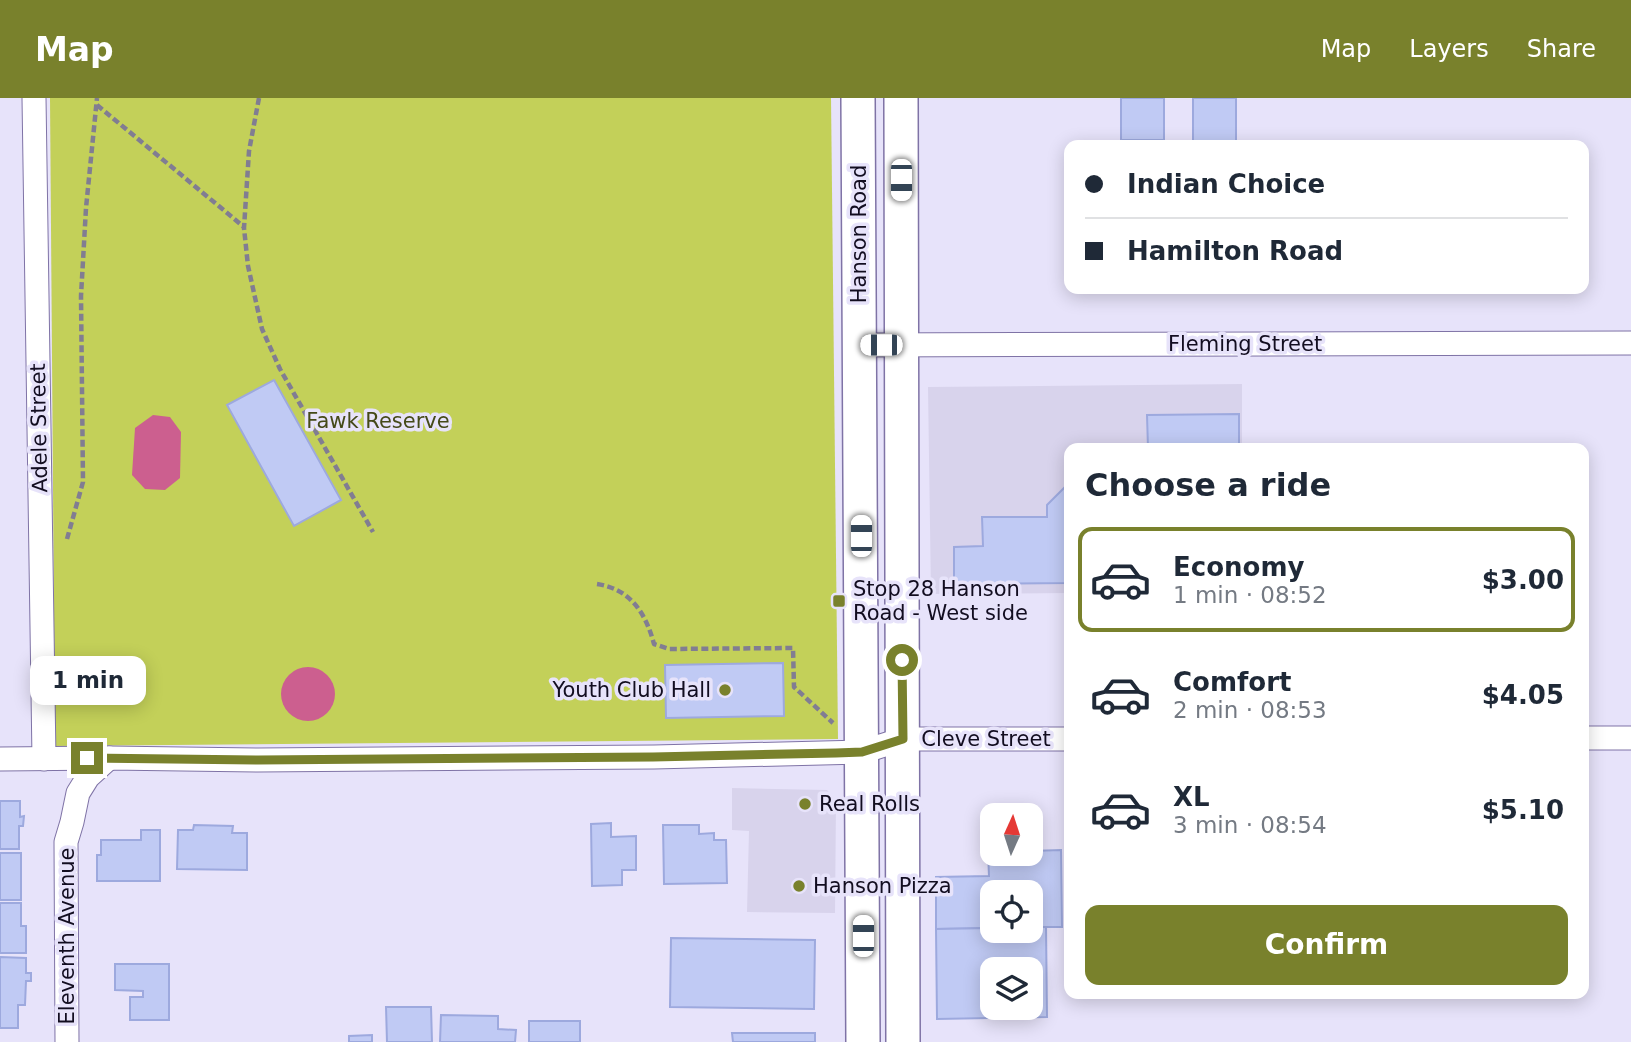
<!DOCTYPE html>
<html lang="en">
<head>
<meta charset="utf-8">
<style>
	:root { --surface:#fff; --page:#f6f6f7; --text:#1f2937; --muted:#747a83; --line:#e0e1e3; --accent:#79812c }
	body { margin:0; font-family:"DejaVu Sans",sans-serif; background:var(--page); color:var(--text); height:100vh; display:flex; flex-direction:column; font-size:26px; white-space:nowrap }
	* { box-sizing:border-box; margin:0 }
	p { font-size:23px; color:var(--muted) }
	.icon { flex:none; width:38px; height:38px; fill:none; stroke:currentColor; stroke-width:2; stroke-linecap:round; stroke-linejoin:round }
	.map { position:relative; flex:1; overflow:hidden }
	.details { position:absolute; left:1064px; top:345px; width:525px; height:556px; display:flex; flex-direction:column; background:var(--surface); border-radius:14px; box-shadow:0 4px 18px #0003 }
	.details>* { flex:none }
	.banner { position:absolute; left:1064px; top:42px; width:525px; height:154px; border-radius:14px; box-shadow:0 4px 18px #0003; display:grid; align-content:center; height:154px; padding:0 21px; background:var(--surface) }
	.needle { width:46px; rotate:3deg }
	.fabs { position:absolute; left:980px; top:705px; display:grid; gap:14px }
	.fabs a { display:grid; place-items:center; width:63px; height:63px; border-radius:14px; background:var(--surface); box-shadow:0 4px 18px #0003; font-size:35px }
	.end { position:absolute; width:32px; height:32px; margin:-16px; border:9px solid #79812c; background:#fff; box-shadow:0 0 0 4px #fff }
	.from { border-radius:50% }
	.bubble { position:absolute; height:49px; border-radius:14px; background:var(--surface); box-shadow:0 4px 18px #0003; font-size:23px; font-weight:600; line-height:49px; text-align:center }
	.car { position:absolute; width:21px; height:42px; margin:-21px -10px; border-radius:9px; box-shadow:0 0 5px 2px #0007; background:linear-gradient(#fff 24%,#345 0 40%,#fff 0 76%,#345 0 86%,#fff 0) }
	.banner b { display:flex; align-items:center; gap:24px; height:66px; font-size:26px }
	.banner b+b { border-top:2px solid var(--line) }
	.banner i { width:18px; height:18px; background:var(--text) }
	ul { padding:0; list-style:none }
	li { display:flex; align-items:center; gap:21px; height:105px; margin:0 14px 10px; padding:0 7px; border:4px solid transparent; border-radius:14px }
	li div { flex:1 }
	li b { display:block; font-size:26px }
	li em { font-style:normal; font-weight:600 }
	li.on { border-color:var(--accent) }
	li>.icon { width:63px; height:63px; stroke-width:1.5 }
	h2 { padding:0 21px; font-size:32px; line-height:84px }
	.button { display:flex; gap:14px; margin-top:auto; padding:14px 21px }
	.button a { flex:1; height:80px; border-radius:14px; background:var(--accent); color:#fff; font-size:28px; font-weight:600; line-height:80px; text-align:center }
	header { display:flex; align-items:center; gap:42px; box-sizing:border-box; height:98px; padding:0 35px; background:var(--accent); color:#fff }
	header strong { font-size:33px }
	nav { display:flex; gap:38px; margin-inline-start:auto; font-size:24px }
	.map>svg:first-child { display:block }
</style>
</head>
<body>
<header>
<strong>Map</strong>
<nav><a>Map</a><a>Layers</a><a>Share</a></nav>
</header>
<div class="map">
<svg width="1631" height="944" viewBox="0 0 1631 944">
	<rect width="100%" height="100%" fill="#e7e3fa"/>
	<!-- built -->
	<g fill="#d8d3ec">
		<path d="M 1242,286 L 1242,350 L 1069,350 L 1069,495 L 931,496 L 928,289 Z"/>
		<path d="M 732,690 L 827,692 L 836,703 L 835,815 L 747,814 L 749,733 L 732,732 Z"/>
	</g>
	<!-- green -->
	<path fill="#c3d059" d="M 50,0 L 831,0 L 838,641 L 55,648 Z"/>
	<!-- water -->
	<g fill="#cc5f8f">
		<path d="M 153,317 L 170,319 L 181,334 L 180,380 L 165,392 L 145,391 L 132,377 L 135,330 Z"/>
		<circle cx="308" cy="596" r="27"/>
	</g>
	<!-- building -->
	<g fill="#c0caf4" stroke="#9da9de" stroke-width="2" fill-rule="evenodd">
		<rect x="1121" y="0" width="43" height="42"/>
		<rect x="1193" y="0" width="43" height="47"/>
		<path d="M 274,282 L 341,402 L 294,428 L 227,307 Z"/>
		<path d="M 1239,316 L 1239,350 L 1148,350 L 1147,317 Z"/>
		<path d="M 1069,385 L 1069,485 L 954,486 L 954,449 L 983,448 L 982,419 L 1047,419 L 1047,407 Z"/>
		<path d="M 783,565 L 784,618 L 666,620 L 665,567 Z"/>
		<path d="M 0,703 L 20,703 L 20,719 L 24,718 L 23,728 L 19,728 L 19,751 L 0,751 Z"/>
		<path d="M 611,725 L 611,739 L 636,738 L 636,772 L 622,772 L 622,787 L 592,788 L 591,726 Z"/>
		<path d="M 194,727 L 233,728 L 232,735 L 247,735 L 247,772 L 177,771 L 178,732 L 193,732 Z"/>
		<path d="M 663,727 L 699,727 L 699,736 L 714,735 L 714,742 L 726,742 L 727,785 L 664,786 Z"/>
		<path d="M 141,732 L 160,732 L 160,783 L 97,783 L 97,757 L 101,757 L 101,742 L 141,742 Z"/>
		<path d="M 1061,752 L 1062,829 L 1031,829 L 1031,794 L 992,794 L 992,830 L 936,831 L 936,779 L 989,778 L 988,753 L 992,753 L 992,756 L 1031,756 L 1031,753 Z"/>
		<rect x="0" y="755" width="21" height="47"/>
		<path d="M 0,805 L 21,805 L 21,828 L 26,828 L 26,855 L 0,855 Z"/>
		<path d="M 1031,829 L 1046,829 L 1047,919 L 937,921 L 936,831 L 992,830 L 992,833 L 1031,833 ZM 992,872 L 1031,872 L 1031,910 L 992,910 Z"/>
		<path d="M 671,840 L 815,842 L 814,911 L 670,909 Z"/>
		<path d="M 0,859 L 26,860 L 26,875 L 31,875 L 31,883 L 26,883 L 25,907 L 18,907 L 18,930 L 0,930 Z"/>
		<path d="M 115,866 L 169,866 L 169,922 L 130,922 L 130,899 L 143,899 L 143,893 L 115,892 Z"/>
		<path d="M 386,909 L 431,909 L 432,944 L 387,944 Z"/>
		<path d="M 441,917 L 498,918 L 498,931 L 516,932 L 515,944 L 440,944 Z"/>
		<rect x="529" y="923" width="51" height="21"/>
		<path d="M 732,935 L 815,935 L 815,944 L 733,944 Z"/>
		<path d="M 372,937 L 372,944 L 349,944 L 349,938 Z"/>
	</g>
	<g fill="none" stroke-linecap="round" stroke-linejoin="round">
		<defs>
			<g id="street">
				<path d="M 34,0 L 44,661"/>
				<path d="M 860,247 L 1631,245"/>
				<path d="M 1584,640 L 1631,640"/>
				<path d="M 0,661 L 109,660 L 258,662 L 654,659 L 862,654 L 903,641 L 1069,641"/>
				<path d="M 67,944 L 66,744 L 72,724 L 78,695 L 88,679 L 109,660"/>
			</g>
			<g id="secondary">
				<path d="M 858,0 L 863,944"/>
				<path d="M 901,0 L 903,944"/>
			</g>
		</defs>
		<!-- street casing -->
		<use href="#street" stroke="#7f73a6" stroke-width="25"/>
		<!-- secondary casing -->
		<use href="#secondary" stroke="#7f73a6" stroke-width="36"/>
		<!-- path -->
		<g stroke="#817d92" stroke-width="4.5" stroke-dasharray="7 3.5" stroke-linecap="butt">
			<path d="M 259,0 L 249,53 L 244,130 L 248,168 L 262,231 L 280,271 L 373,434"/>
			<path d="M 97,7 L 244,129"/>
			<path d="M 67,441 L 83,384 L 81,198 L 86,110 L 97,0"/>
			<path d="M 597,486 C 631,491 646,516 654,546 L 669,551 L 793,550 L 794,589 L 833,625"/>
		</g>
		<!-- street -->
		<use href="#street" stroke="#fff" stroke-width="23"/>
		<!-- secondary -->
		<use href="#secondary" stroke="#fff" stroke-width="33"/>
	</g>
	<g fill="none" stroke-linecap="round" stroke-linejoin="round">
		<!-- route -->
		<path stroke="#79812c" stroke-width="9" d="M 87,660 L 258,662 L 653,659 L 836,655 L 862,654 L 903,641 L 902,562"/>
	</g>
	<!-- markers -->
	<g fill="#79812c" stroke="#e7e3fa" stroke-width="2.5">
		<rect x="832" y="496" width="14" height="14" rx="3.5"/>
		<circle cx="725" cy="592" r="7"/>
		<circle cx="805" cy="706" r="7"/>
		<circle cx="799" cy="788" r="7"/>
	</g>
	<g text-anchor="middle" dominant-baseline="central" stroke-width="7" stroke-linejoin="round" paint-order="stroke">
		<!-- street labels -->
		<g font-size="21" fill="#120d20" stroke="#e7e3fa">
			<text transform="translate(859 136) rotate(-90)">Hanson Road</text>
			<text x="1245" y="246">Fleming Street</text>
			<text transform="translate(39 330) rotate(-91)">Adele Street</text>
			<text x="986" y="641">Cleve Street</text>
			<text transform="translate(67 838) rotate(-90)">Eleventh Avenue</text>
		</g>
		<!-- park labels -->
		<g font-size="21" fill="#454a19" stroke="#e7e3fa">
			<text x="378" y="323">Fawk Reserve</text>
		</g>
		<!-- poi labels -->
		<g font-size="21" fill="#120d20" stroke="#e7e3fa" text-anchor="start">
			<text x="853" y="491">Stop 28 Hanson<tspan x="853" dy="24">Road - West side</tspan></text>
			<text x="711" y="592" text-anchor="end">Youth Club Hall</text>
			<text x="819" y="706">Real Rolls</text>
			<text x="813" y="788">Hanson Pizza</text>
		</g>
	</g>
</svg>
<div class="fabs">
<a><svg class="needle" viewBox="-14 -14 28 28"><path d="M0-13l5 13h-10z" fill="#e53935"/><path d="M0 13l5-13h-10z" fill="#747a83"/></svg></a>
<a><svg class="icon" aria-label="locate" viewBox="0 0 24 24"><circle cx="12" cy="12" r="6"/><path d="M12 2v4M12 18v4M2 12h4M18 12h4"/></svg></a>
<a><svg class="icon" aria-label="layers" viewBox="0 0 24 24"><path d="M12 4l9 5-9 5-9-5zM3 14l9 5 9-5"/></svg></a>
</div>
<i class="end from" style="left:902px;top:562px"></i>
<i class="end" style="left:87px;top:660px"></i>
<div class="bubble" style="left:30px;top:558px;width:116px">1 min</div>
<i class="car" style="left:901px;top:82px;rotate:180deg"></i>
<i class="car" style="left:881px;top:247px;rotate:270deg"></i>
<i class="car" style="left:861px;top:438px;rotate:0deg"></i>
<i class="car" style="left:863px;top:838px;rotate:0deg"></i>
<div class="banner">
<b><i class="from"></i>Indian Choice</b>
<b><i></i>Hamilton Road</b>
</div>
<section class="details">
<h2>Choose a ride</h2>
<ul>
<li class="on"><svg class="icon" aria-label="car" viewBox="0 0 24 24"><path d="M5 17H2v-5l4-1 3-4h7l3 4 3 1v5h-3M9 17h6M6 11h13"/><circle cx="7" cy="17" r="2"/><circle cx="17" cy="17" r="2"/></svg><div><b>Economy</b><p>1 min · 08:52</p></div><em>$3.00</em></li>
<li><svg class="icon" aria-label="car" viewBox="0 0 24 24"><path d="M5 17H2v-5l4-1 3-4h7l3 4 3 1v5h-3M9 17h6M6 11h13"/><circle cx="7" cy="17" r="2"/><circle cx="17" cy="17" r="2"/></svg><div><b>Comfort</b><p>2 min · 08:53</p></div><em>$4.05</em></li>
<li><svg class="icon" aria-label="car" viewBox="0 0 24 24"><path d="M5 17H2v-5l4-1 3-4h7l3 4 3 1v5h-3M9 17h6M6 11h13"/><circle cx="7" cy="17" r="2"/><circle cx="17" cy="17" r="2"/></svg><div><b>XL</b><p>3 min · 08:54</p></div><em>$5.10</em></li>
</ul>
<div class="button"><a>Confirm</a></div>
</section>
</div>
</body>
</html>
